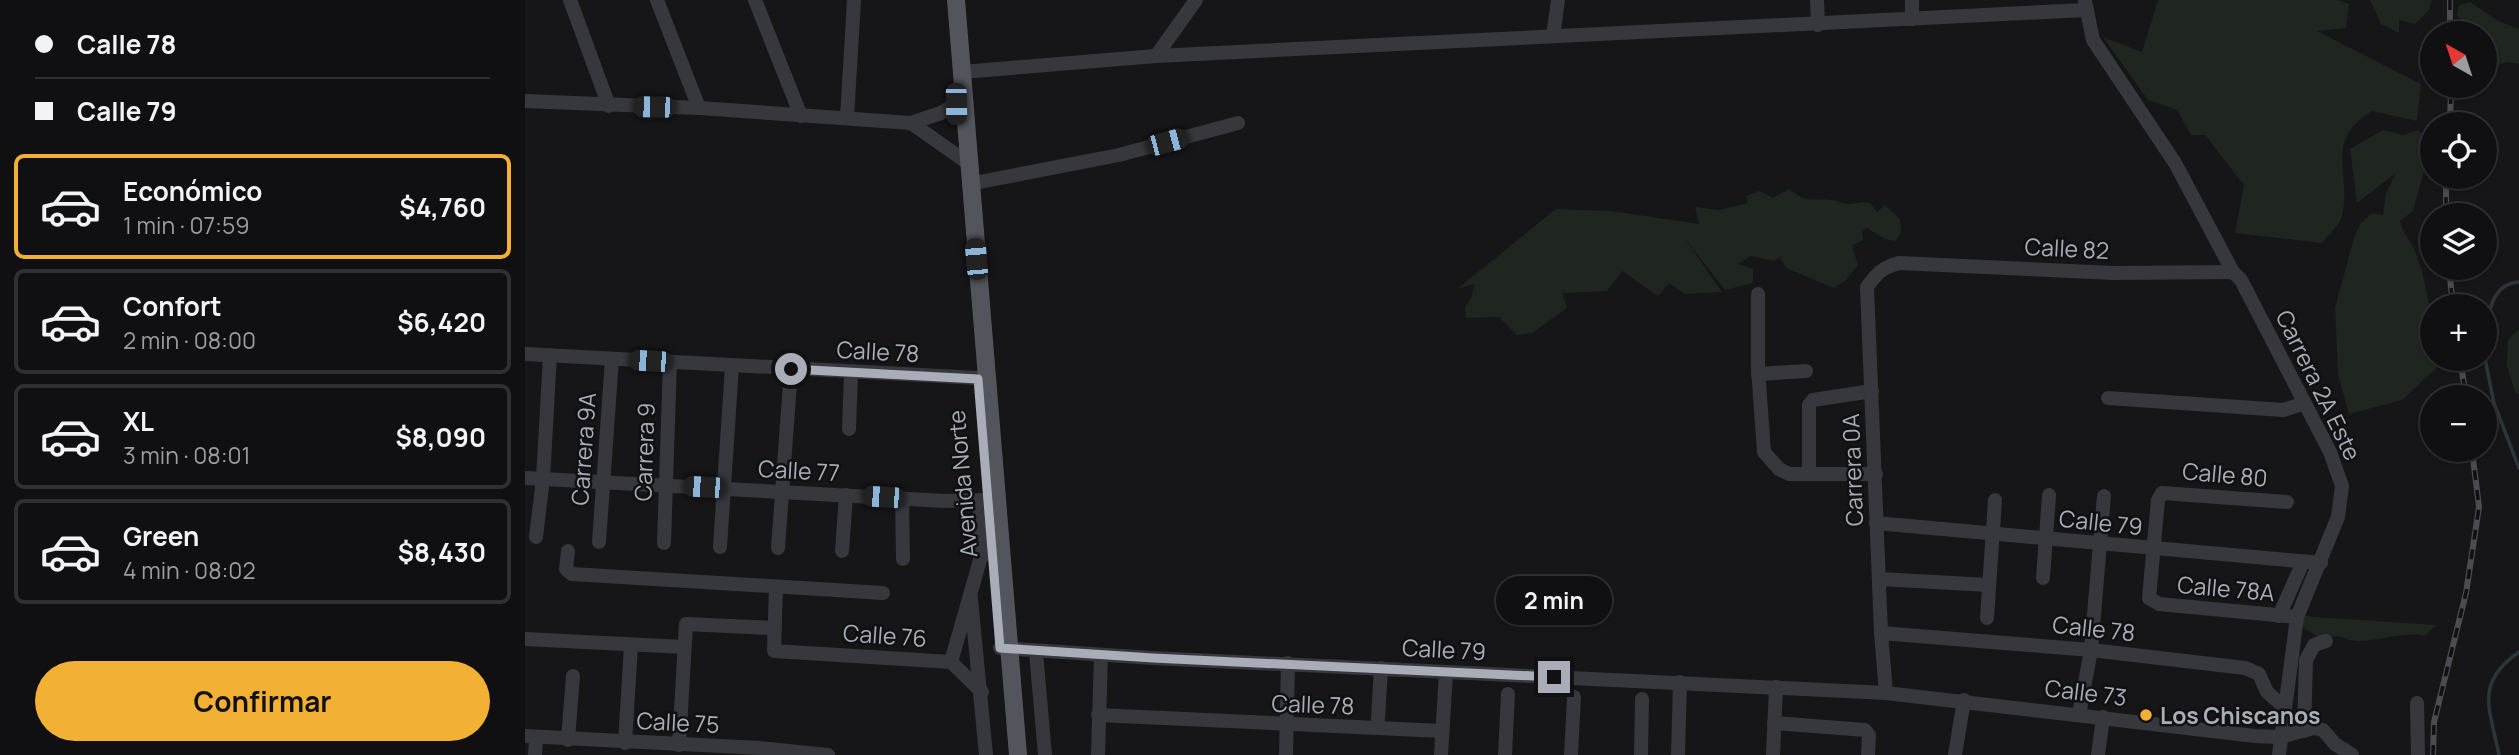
<!DOCTYPE html>
<html lang="es">
<head>
<meta charset="utf-8">
<style>
	:root { --surface:#101012; --page:#1e1e20; --text:#f1f3f6; --muted:#9c9d9f; --line:#303032; --accent:#f2b134 }
	body { margin:0; font-family:Manrope,sans-serif; background:var(--page); color:var(--text); height:100vh; display:flex; flex-direction:column; font-size:26px; white-space:nowrap }
	* { box-sizing:border-box; margin:0 }
	p { font-size:23px; color:var(--muted) }
	.icon { flex:none; width:38px; height:38px; fill:none; stroke:currentColor; stroke-width:2; stroke-linecap:round; stroke-linejoin:round }
	.map { position:relative; flex:1; overflow:hidden }
	.side { display:flex; flex-direction:column; background:var(--surface); width:525px }
	.side>* { flex:none }
	.guide { display:grid; align-content:center; height:154px; padding:0 35px; background:var(--surface) }
	.needle { width:46px; rotate:321deg }
	.tools { position:absolute; left:1895px; top:21px; display:grid; gap:14px }
	.tools a { display:grid; place-items:center; width:77px; height:77px; border-radius:50%; background:var(--surface); box-shadow:0 2px 5px #0004,0 0 0 2px var(--line); font-size:35px }
	.end { position:absolute; width:32px; height:32px; margin:-16px; border:9px solid #a8adb8; background:#111; box-shadow:0 0 0 4px #111 }
	.from { border-radius:50% }
	.bubble { position:absolute; height:49px; border-radius:24px; background:var(--surface); box-shadow:0 2px 5px #0004,0 0 0 2px var(--line); font-size:23px; font-weight:700; line-height:49px; text-align:center }
	.car { position:absolute; width:21px; height:42px; margin:-21px -10px; border-radius:9px; box-shadow:0 0 5px 2px #0007; background:linear-gradient(#222 24%,#8ab4d8 0 40%,#222 0 76%,#8ab4d8 0 86%,#222 0) }
	.guide b { display:flex; align-items:center; gap:24px; height:66px; font-size:26px }
	.guide b+b { border-top:2px solid var(--line) }
	.guide i { width:18px; height:18px; background:var(--text) }
	ul { padding:0; list-style:none }
	li { display:flex; align-items:center; gap:21px; height:105px; margin:0 14px 10px; padding:0 21px; border:4px solid var(--line); border-radius:10px }
	li div { flex:1 }
	li b { display:block; font-size:26px }
	li em { font-style:normal; font-weight:700 }
	li.selected { border-color:var(--accent) }
	li>.icon { width:63px; height:63px; stroke-width:1.5 }
	.action { display:flex; gap:14px; margin-top:auto; padding:14px 35px }
	.action a { flex:1; height:80px; border-radius:42px; background:var(--accent); color:#111; font-size:28px; font-weight:700; line-height:80px; text-align:center }
	main { display:flex; flex:1; min-height:0 }
	.map>svg:first-child { display:block }
</style>
</head>
<body>
<main>
<section class="side">
<div class="guide">
<b><i class="from"></i>Calle 78</b>
<b><i></i>Calle 79</b>
</div>
<ul>
<li class="selected"><svg class="icon" aria-label="car" viewBox="0 0 24 24"><path d="M5 17H2v-5l4-1 3-4h7l3 4 3 1v5h-3M9 17h6M6 11h13"/><circle cx="7" cy="17" r="2"/><circle cx="17" cy="17" r="2"/></svg><div><b>Económico</b><p>1 min · 07:59</p></div><em>$4,760</em></li>
<li><svg class="icon" aria-label="car" viewBox="0 0 24 24"><path d="M5 17H2v-5l4-1 3-4h7l3 4 3 1v5h-3M9 17h6M6 11h13"/><circle cx="7" cy="17" r="2"/><circle cx="17" cy="17" r="2"/></svg><div><b>Confort</b><p>2 min · 08:00</p></div><em>$6,420</em></li>
<li><svg class="icon" aria-label="car" viewBox="0 0 24 24"><path d="M5 17H2v-5l4-1 3-4h7l3 4 3 1v5h-3M9 17h6M6 11h13"/><circle cx="7" cy="17" r="2"/><circle cx="17" cy="17" r="2"/></svg><div><b>XL</b><p>3 min · 08:01</p></div><em>$8,090</em></li>
<li><svg class="icon" aria-label="car" viewBox="0 0 24 24"><path d="M5 17H2v-5l4-1 3-4h7l3 4 3 1v5h-3M9 17h6M6 11h13"/><circle cx="7" cy="17" r="2"/><circle cx="17" cy="17" r="2"/></svg><div><b>Green</b><p>4 min · 08:02</p></div><em>$8,430</em></li>
</ul>
<div class="action"><a>Confirmar</a></div>
</section>
<div class="map">
<svg width="1994" height="755" viewBox="0 0 1994 755">
	<rect width="100%" height="100%" fill="#161618"/>
	<!-- green -->
	<g fill="#1e261f">
		<path d="M 1633,0 L 1812,0 L 1824,4 L 1821,28 L 1792,31 L 1896,84 L 1892,121 L 1847,111 C 1798,141 1827,173 1817,216 C 1815,225 1803,235 1797,243 L 1710,233 L 1719,185 L 1680,135 L 1666,135 L 1652,110 L 1623,100 L 1578,37 L 1617,52 Z"/>
		<path d="M 1845,0 L 1907,0 L 1904,10 L 1890,24 L 1874,20 L 1874,33 L 1856,24 Z"/>
		<path d="M 1945,2 L 1973,21 L 1994,29 L 1994,64 L 1982,62 L 1960,69 L 1960,33 L 1936,33 L 1941,24 L 1932,15 L 1934,5 Z"/>
		<path d="M 1858,130 L 1878,135 L 1894,130 L 1906,146 L 1888,211 L 1875,221 C 1878,235 1888,243 1892,256 C 1903,288 1908,325 1908,359 L 1920,360 L 1877,400 L 1824,414 L 1813,374 L 1810,308 L 1829,238 L 1835,224 L 1847,213 L 1858,215 L 1861,193 L 1871,173 L 1832,203 L 1825,149 Z"/>
		<path d="M 1264,189 C 1283,204 1285,198 1306,200 C 1312,200 1317,204 1323,204 C 1331,204 1336,201 1345,203 L 1352,212 L 1360,205 L 1375,219 L 1376,232 L 1371,241 L 1360,239 L 1342,228 L 1337,231 L 1338,240 L 1327,246 L 1333,265 L 1320,281 L 1309,288 L 1261,268 L 1255,257 L 1249,261 L 1226,256 L 1213,264 L 1228,269 L 1228,283 L 1200,290 L 1159,237 L 1197,292 L 1160,294 L 1144,283 L 1133,296 L 1097,271 L 1082,291 L 1037,293 L 1042,308 L 1007,333 L 992,335 L 974,317 L 941,318 L 940,307 L 947,296 L 949,284 L 932,289 L 1031,209 L 1086,211 L 1174,224 L 1170,207 L 1194,210 L 1223,203 L 1221,196 L 1234,191 L 1248,198 Z"/>
		<path d="M 1994,329 L 1994,394 L 1990,392 L 1982,366 L 1983,340 Z"/>
		<path d="M 1773,614 L 1789,617 L 1911,625 L 1900,636 C 1877,631 1856,641 1834,641 C 1816,641 1821,632 1797,639 L 1772,624 Z"/>
	</g>
	<g fill="none" stroke-linecap="round" stroke-linejoin="round">
		<!-- stream -->
		<g stroke="#2c353c" stroke-width="3.5">
			<path d="M 1960,344 C 1963,320 1963,284 1994,282"/>
			<path d="M 1960,359 L 1969,403 L 1994,468"/>
			<path d="M 1974,755 C 1965,709 1949,683 1994,652"/>
		</g>
		<!-- minor -->
		<g stroke="#37383d" stroke-width="14">
			<path d="M 45,0 L 84,106"/>
			<path d="M 132,0 L 174,108"/>
			<path d="M 230,0 L 276,116"/>
			<path d="M 1292,0 L 1293,25"/>
			<path d="M 1387,0 L 1387,19"/>
			<path d="M 1560,1 L 1568,40 L 1650,163 L 1708,272 L 1716,280 L 1805,452 L 1817,486 L 1813,517 L 1772,617 L 1754,755"/>
			<path d="M 1028,36 L 1033,0"/>
			<path d="M 631,56 L 671,0"/>
			<path d="M 437,72 L 631,56 L 1560,10"/>
			<path d="M 0,101 L 174,108 L 386,123 L 416,113 L 439,98"/>
			<path d="M 322,118 L 329,0"/>
			<path d="M 386,123 L 443,163"/>
			<path d="M 444,184 L 594,155 L 713,123"/>
			<path d="M 1233,294 L 1233,368 L 1239,452 L 1254,469 L 1264,474 L 1351,474"/>
			<path d="M 0,354 L 453,378"/>
			<path d="M 1233,374 L 1281,371"/>
			<path d="M 1583,398 L 1758,410 L 1780,403"/>
			<path d="M 324,429 L 326,373"/>
			<path d="M 1284,474 L 1284,405 L 1288,400 L 1347,391"/>
			<path d="M 0,478 L 420,501 L 463,500"/>
			<path d="M 377,498 L 378,559"/>
			<path d="M 455,500 L 455,559"/>
			<path d="M 1762,502 L 1637,493 L 1633,500 L 1624,598 L 1634,604 L 1772,617"/>
			<path d="M 1351,523 L 1796,563"/>
			<path d="M 11,537 L 18,479 L 25,355"/>
			<path d="M 74,542 L 87,359"/>
			<path d="M 139,543 L 145,362"/>
			<path d="M 195,547 L 207,366"/>
			<path d="M 253,548 L 266,369"/>
			<path d="M 43,551 L 41,569 L 47,574 L 358,593"/>
			<path d="M 317,551 L 321,495"/>
			<path d="M 1518,578 L 1524,495"/>
			<path d="M 1354,579 L 1464,585"/>
			<path d="M 251,587 L 249,651 L 426,662 L 457,692"/>
			<path d="M 446,599 L 461,755"/>
			<path d="M 1754,616 L 1778,562"/>
			<path d="M 1462,618 L 1470,500"/>
			<path d="M 1356,633 L 1566,650 L 1720,668 L 1734,674 L 1742,692 L 1759,707"/>
			<path d="M 0,639 L 159,647"/>
			<path d="M 475,648 L 628,658 L 1361,693 L 1730,736 L 1754,737 L 1789,728 L 1798,730 L 1810,744 L 1827,755"/>
			<path d="M 511,652 L 520,755"/>
			<path d="M 426,662 L 455,560 L 466,541"/>
			<path d="M 1361,693 L 1356,633 L 1342,287 C 1351,274 1358,267 1374,263 L 1588,273 L 1708,272"/>
			<path d="M 1892,703 L 1893,755"/>
			<path d="M 573,715 L 917,731"/>
			<path d="M 1554,715 L 1566,650 L 1579,496"/>
			<path d="M 853,719 L 856,668"/>
			<path d="M 1249,723 L 1340,730 L 1344,735 L 1343,755"/>
			<path d="M 1779,731 L 1781,660 L 1789,645 L 1801,641"/>
			<path d="M 0,736 L 235,748 L 303,755"/>
			<path d="M 43,740 L 48,676"/>
			<path d="M 100,743 L 106,646"/>
			<path d="M 154,745 L 161,624 L 247,628"/>
			<path d="M 10,755 L 11,737"/>
			<path d="M 573,755 L 576,655"/>
			<path d="M 761,755 L 763,663"/>
			<path d="M 916,755 L 921,672"/>
			<path d="M 980,755 L 983,694"/>
			<path d="M 1046,755 L 1049,697"/>
			<path d="M 1116,755 L 1117,699"/>
			<path d="M 1153,755 L 1155,682"/>
			<path d="M 1248,755 L 1251,687"/>
			<path d="M 1430,755 L 1439,700"/>
			<path d="M 1573,755 L 1578,717"/>
		</g>
		<!-- major -->
		<path stroke="#53555c" stroke-width="18" d="M 431,0 L 493,755"/>
		<defs>
			<g id="rail">
				<path d="M 1925,0 L 1925,33"/>
				<path d="M 1925,124 L 1926,86"/>
				<path d="M 1921,177 L 1921,215"/>
				<path d="M 1924,268 L 1928,306"/>
				<path d="M 1935,359 L 1941,397"/>
				<path d="M 1908,755 L 1909,722 L 1941,593 L 1954,507 L 1947,450"/>
			</g>
		</defs>
		<!-- rail casing -->
		<use href="#rail" stroke="#4a4c52" stroke-width="6"/>
		<!-- rail -->
		<use href="#rail" stroke="#111113" stroke-width="3.5" stroke-dasharray="10" stroke-linecap="butt"/>
	</g>
	<g fill="none" stroke-linecap="round" stroke-linejoin="round">
		<!-- route -->
		<path stroke="#a8adb8" stroke-width="9" d="M 266,369 L 453,379 L 475,648 L 628,658 L 1029,677"/>
	</g>
	<!-- markers -->
	<circle fill="#f2b134" stroke="#111113" stroke-width="2.5" cx="1621" cy="715" r="7"/>
	<g text-anchor="middle" dominant-baseline="central" stroke-width="5" stroke-linejoin="round" paint-order="stroke">
		<!-- street labels -->
		<g font-size="23" fill="#a8adb8" stroke="#111113">
			<text transform="translate(1542 248) rotate(3)">Calle 82</text>
			<text transform="translate(353 351) rotate(3)">Calle 78</text>
			<text transform="translate(1794 385) rotate(64)">Carrera 2A Este</text>
			<text transform="translate(58 449) rotate(-86)">Carrera 9A</text>
			<text transform="translate(119 452) rotate(-88)">Carrera 9</text>
			<text transform="translate(274 470) rotate(3)">Calle 77</text>
			<text transform="translate(1327 470) rotate(-92)">Carrera 0A</text>
			<text transform="translate(1700 474) rotate(5)">Calle 80</text>
			<text transform="translate(437 484) rotate(-95)">Avenida Norte</text>
			<text transform="translate(1576 522) rotate(6)">Calle 79</text>
			<text transform="translate(1701 588) rotate(5)">Calle 78A</text>
			<text transform="translate(1569 628) rotate(6)">Calle 78</text>
			<text transform="translate(360 635) rotate(4)">Calle 76</text>
			<text transform="translate(919 649) rotate(3)">Calle 79</text>
			<text transform="translate(1561 692) rotate(7)">Calle 73</text>
			<text transform="translate(788 704) rotate(2)">Calle 78</text>
			<text transform="translate(153 722) rotate(3)">Calle 75</text>
		</g>
		<!-- poi labels -->
		<g font-size="23" font-weight="bold" fill="#a8adb8" stroke="#111113" text-anchor="start">
			<text x="1635" y="715">Los Chiscanos</text>
		</g>
	</g>
</svg>
<div class="tools">
<a><svg class="needle" viewBox="-14 -14 28 28"><path d="M0-13l5 13h-10z" fill="#e53935"/><path d="M0 13l5-13h-10z" fill="#9c9d9f"/></svg></a>
<a><svg class="icon" aria-label="locate" viewBox="0 0 24 24"><circle cx="12" cy="12" r="6"/><path d="M12 2v4M12 18v4M2 12h4M18 12h4"/></svg></a>
<a><svg class="icon" aria-label="layers" viewBox="0 0 24 24"><path d="M12 4l9 5-9 5-9-5zM3 14l9 5 9-5"/></svg></a>
<a>+</a>
<a>−</a>
</div>
<i class="end from" style="left:266px;top:369px"></i>
<i class="end" style="left:1029px;top:677px"></i>
<div class="bubble" style="left:971px;top:576px;width:116px">2 min</div>
<i class="car" style="left:431px;top:104px;rotate:179deg"></i>
<i class="car" style="left:129px;top:107px;rotate:271deg"></i>
<i class="car" style="left:642px;top:142px;rotate:75deg"></i>
<i class="car" style="left:451px;top:259px;rotate:355deg"></i>
<i class="car" style="left:125px;top:361px;rotate:273deg"></i>
<i class="car" style="left:179px;top:487px;rotate:273deg"></i>
<i class="car" style="left:358px;top:497px;rotate:273deg"></i>
</div>
</main>
</body>
</html>
